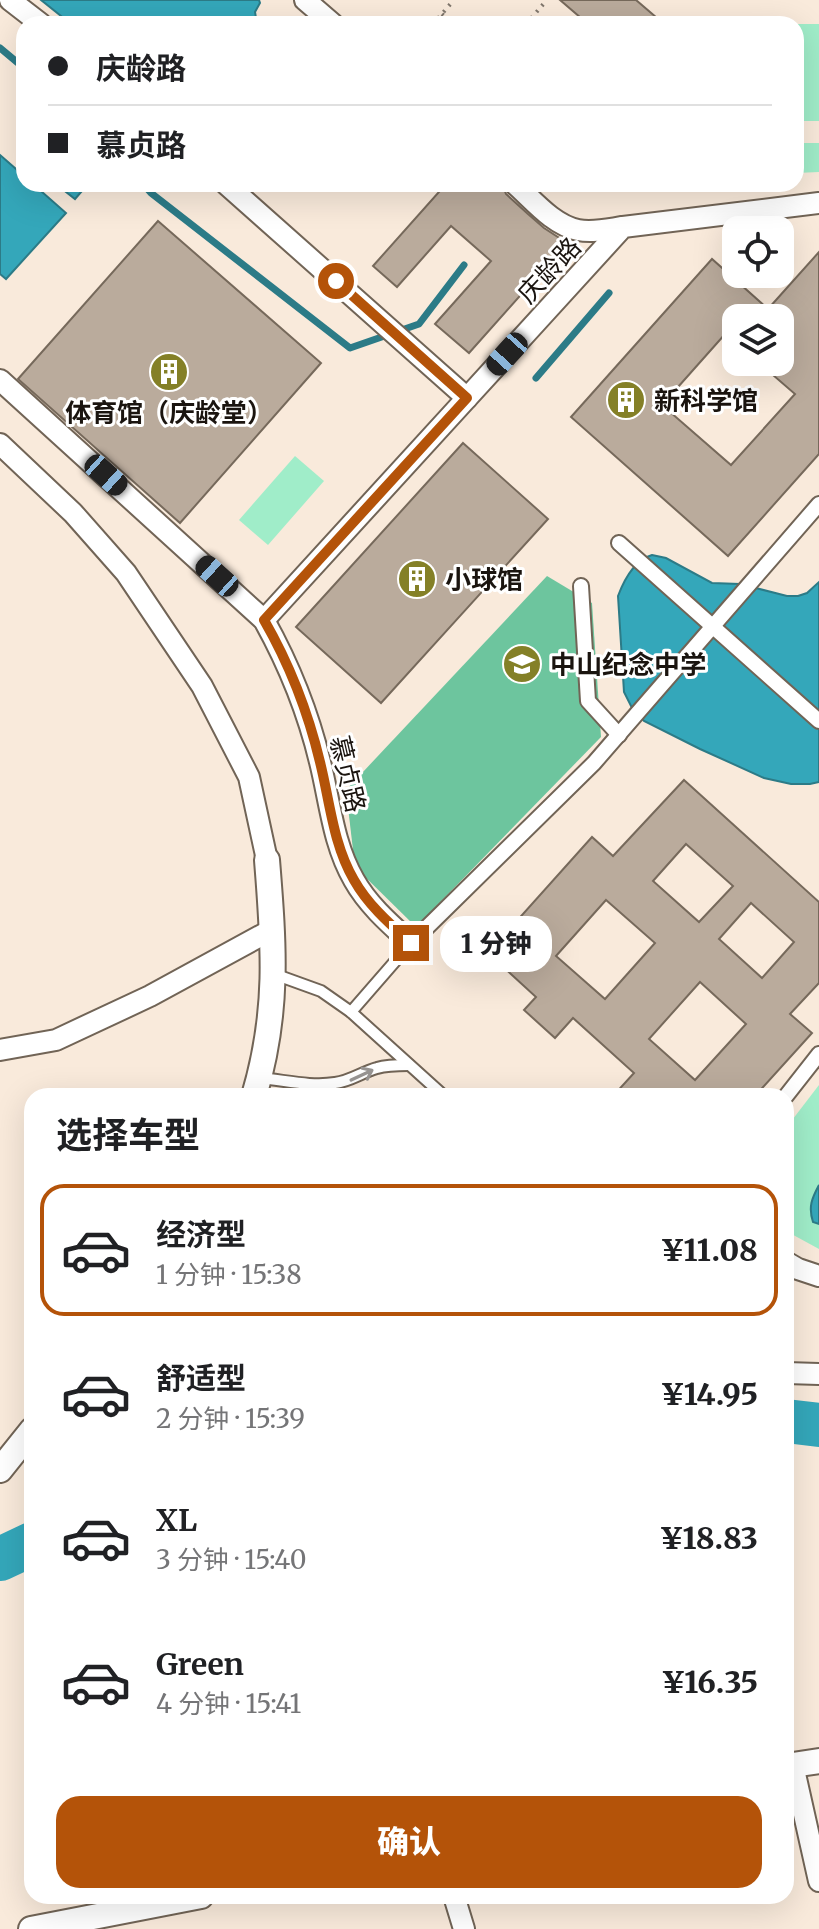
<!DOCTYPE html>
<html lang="zh">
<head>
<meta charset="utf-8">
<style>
	:root { --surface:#fff; --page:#f6f6f6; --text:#202124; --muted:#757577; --line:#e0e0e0; --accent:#b45309 }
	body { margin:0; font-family:Merriweather,"Noto Sans SC",serif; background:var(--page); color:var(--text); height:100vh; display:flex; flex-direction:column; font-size:30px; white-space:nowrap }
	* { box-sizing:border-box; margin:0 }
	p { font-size:26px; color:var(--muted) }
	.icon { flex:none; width:44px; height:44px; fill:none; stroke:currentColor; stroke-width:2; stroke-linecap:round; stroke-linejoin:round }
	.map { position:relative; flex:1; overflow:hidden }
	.drawer { position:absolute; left:24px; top:1088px; width:770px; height:816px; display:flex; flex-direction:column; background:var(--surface); border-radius:24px; box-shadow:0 8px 32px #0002 }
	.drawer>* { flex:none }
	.top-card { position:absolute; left:16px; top:16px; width:788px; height:176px; border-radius:24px; box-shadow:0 8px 32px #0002; display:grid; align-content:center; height:176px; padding:0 32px; background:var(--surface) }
	.controls { position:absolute; left:722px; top:216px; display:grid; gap:16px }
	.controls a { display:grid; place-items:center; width:72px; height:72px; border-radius:16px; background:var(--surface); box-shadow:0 8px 32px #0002; font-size:40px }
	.end { position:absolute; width:36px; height:36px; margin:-18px; border:10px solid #b45309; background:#fff; box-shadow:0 0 0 4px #fff }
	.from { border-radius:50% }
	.bubble { position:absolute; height:56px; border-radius:24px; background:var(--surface); box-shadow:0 8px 32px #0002; font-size:26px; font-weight:800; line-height:56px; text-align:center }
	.car { position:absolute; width:24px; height:48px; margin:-24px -12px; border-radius:10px; box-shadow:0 0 6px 2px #0007; background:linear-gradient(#222 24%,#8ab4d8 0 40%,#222 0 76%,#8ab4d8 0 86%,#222 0) }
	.top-card b { display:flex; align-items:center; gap:28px; height:76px; font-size:30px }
	.top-card b+b { border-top:2px solid var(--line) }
	.top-card i { width:20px; height:20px; background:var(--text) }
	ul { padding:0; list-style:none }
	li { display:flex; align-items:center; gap:24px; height:132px; margin:0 16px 12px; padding:0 16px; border:4px solid transparent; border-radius:24px }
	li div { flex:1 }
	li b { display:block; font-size:30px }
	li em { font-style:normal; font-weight:800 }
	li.active { border-color:var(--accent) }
	li>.icon { width:72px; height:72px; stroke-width:1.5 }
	h2 { padding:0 32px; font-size:36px; line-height:96px }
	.button { display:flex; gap:16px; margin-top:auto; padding:16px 32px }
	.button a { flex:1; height:92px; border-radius:24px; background:var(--accent); color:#fff; font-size:32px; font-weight:800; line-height:92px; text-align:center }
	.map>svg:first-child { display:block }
</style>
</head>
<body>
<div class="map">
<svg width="819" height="1929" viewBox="0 0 819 1929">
	<rect width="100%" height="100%" fill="#f9eadb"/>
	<!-- green -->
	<g fill="#a0edc9">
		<path d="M 775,24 L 819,24 L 819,121 L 796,121 L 796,24 Z"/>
		<path d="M 796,143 L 819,143 L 819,172 L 796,173 Z"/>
		<path d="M 295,456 L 324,481 L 268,545 L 239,520 Z"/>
		<path d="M 819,1085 L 819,1249 L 786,1231 L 786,1128 Z"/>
	</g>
	<!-- forest -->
	<path fill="#6dc59e" d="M 547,576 L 592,603 L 601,737 L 416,927 L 355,867 L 346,790 Z"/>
	<!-- water -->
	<g fill="#34a7ba" stroke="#2c7b87" stroke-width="2">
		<path d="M 41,0 L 259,0 L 260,3 L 255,12 L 257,24 L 71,24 Z"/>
		<path d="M 0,155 L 24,176 L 24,184 L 33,184 L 66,213 L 6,279 L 0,274 Z"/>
		<path d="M 56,184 L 88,184 L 75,199 Z"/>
		<path d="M 652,555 L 666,558 L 712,583 L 740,584 L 787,596 L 798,596 L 807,593 L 819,582 L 819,782 L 810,784 L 791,784 L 764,778 L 700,749 L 644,721 L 632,708 L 624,692 L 618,596 C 624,580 635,560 652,555 Z"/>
		<path d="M 819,1185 L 819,1224 L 813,1222 C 808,1207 812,1198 819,1185 Z"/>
	</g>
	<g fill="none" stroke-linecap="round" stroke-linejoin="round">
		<!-- stream -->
		<g stroke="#2c7b87" stroke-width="7">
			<path d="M 0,48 L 24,68"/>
			<path d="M 143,184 L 151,193 L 350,348 L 419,324 L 464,265"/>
			<path d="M 536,378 L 609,293"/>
		</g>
		<!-- river -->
		<g stroke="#34a7ba" stroke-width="44">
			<path d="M 786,1421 L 819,1425"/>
			<path d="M 0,1559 L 32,1544"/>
		</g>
	</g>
	<!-- building -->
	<g fill="#baab9c" stroke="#76695b" stroke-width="2" fill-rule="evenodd">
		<path d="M 560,0 L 636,0 L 664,24 L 588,24 Z"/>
		<path d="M 446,184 L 502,184 L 506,194 L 528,214 L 544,228 L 567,243 L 469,353 L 435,324 L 491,261 L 451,226 L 397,287 L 373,266 Z"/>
		<path d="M 158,221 L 321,363 L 180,523 L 18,379 Z"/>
		<path d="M 819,252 L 819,454 L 728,556 L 571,417 L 712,259 L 768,309 ZM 736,318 L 780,318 L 780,362 L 758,362 L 795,394 L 731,465 L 662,405 L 726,333 L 736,342 Z"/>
		<path d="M 463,443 L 548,519 L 381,703 L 296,627 Z"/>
		<path d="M 684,780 L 819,902 L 819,983 L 790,1014 L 812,1033 L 755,1096 L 613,1096 L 634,1073 L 573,1018 L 555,1038 L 524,1010 L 536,997 L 488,953 L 592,837 L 613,856 ZM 686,844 L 733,886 L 699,922 L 653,881 ZM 606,900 L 655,943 L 605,999 L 556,956 ZM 751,903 L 794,942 L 762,978 L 719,939 ZM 700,982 L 746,1024 L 695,1080 L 649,1039 Z"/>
	</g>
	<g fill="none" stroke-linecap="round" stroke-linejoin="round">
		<defs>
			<g id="service">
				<path d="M 274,974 L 321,991 L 351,1012 L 444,1096"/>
				<path d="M 351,1012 L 411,943"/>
				<path d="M 259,1078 C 284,1080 311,1087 335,1083 C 351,1081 362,1072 377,1068 C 387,1065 398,1065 409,1065"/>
			</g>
			<g id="pedestrian">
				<path d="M 619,543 L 819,721"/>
				<path d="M 581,586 L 588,701 L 619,735"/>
				<path d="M 411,943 L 594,763 L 819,504"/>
				<path d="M 786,1096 L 819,1054"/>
			</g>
			<g id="minor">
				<path d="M 10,0 L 41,24"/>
				<path d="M 305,0 L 333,24"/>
				<path d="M 226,184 L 467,398 L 623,227 L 819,203"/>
				<path d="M 515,184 C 533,200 553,225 578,230 C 593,233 609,229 623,227"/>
				<path d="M 0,380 L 264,620 C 289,665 308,712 320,762 C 330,802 333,844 354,880 C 368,905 390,924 411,943"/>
				<path d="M 0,444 L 73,513 L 126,573 L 202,686 L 249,777 L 267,860"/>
				<path d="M 264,620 L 467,398"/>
				<path d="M 0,1050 L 56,1040 L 150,996 L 273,929"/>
				<path d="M 786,1262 L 798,1269 L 819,1276"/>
				<path d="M 786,1373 L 819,1374"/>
				<path d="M 793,1765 L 819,1881"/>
				<path d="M 454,1896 L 464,1929"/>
			</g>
			<g id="tertiary">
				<path d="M 254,1096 C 279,1012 274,946 267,860"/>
				<path d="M 0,1470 L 32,1430"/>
				<path d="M 786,1766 L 819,1761"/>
				<path d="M 31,1929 L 201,1896"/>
			</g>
		</defs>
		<!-- service casing -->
		<use href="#service" stroke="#716456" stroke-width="14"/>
		<!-- pedestrian casing -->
		<use href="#pedestrian" stroke="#716456" stroke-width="18"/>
		<!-- minor casing -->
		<use href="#minor" stroke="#716456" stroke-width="24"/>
		<!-- tertiary casing -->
		<use href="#tertiary" stroke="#716456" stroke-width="28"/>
		<!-- path -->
		<g stroke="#81776d" stroke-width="4" stroke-dasharray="2 6" stroke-linecap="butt">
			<path d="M 442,14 L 454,24"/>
			<path d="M 433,24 L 454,0"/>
			<path d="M 526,24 L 547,0"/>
		</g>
		<!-- service -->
		<use href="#service" stroke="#fff" stroke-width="10"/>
		<!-- pedestrian -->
		<use href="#pedestrian" stroke="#fff" stroke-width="14"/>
		<!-- minor -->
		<use href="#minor" stroke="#fff" stroke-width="20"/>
		<!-- tertiary -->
		<use href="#tertiary" stroke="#fff" stroke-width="24"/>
	</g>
	<!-- one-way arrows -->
	<defs><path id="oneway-shaft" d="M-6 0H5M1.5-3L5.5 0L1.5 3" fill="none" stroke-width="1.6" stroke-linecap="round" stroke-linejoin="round" transform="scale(2)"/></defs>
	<use stroke="#989593" href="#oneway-shaft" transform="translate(362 1075) rotate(-25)"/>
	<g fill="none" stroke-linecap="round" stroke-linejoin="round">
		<!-- route -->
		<path stroke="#b45309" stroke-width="10" d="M 336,281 L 467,398 L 264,620 C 290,665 308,712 320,762 C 330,802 333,844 354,880 C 368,905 390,924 411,943"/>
	</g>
	<!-- icons -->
	<defs>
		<symbol id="building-disc" viewBox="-11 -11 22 22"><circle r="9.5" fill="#848027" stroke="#fff"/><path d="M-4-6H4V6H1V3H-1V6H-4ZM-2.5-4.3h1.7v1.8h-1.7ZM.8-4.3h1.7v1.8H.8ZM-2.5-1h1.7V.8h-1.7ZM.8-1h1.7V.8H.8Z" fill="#fff"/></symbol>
		<symbol id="school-disc" viewBox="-11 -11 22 22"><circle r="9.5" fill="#848027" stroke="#fff"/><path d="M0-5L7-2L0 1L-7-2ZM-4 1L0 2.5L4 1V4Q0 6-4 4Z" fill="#fff"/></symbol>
	</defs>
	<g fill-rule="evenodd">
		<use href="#building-disc" x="147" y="350" width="44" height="44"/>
		<use href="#building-disc" x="604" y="378" width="44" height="44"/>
		<use href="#building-disc" x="395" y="557" width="44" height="44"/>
		<use href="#school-disc" x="500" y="642" width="44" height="44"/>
	</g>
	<g text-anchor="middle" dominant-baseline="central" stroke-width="6" stroke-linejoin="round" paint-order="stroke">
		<!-- street labels -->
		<g font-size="26" fill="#1a140f" stroke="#fff">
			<text transform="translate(549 270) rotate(-47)">庆龄路</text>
			<text transform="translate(348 774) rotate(77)">慕贞路</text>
		</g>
		<!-- poi labels -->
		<g font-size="26" font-weight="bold" fill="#1a140f" stroke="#fff" text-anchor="start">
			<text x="654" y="400">新科学馆</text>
			<text x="169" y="412" text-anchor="middle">体育馆（庆龄堂）</text>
			<text x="445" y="579">小球馆</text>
			<text x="550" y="664">中山纪念中学</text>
		</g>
	</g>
</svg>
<div class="controls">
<a><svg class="icon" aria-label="locate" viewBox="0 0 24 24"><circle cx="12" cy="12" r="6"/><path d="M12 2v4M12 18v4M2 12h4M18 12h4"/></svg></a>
<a><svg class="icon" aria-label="layers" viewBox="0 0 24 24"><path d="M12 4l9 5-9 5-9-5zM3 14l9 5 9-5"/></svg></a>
</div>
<i class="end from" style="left:336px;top:281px"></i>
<i class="end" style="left:411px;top:943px"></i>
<div class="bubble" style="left:440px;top:916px;width:112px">1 分钟</div>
<i class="car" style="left:507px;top:354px;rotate:222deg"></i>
<i class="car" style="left:106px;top:475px;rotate:132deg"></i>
<i class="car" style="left:217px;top:576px;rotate:312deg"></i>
<div class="top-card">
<b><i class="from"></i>庆龄路</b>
<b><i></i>慕贞路</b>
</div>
<section class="drawer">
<h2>选择车型</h2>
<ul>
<li class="active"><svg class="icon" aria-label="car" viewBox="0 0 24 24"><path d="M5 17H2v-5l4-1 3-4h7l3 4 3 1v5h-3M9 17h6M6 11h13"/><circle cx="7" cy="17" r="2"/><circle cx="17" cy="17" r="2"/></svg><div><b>经济型</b><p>1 分钟 · 15:38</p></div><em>¥11.08</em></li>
<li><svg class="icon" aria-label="car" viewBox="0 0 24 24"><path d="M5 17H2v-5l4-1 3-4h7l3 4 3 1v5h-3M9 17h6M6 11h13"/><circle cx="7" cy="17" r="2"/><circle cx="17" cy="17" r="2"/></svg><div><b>舒适型</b><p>2 分钟 · 15:39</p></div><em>¥14.95</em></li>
<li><svg class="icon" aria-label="car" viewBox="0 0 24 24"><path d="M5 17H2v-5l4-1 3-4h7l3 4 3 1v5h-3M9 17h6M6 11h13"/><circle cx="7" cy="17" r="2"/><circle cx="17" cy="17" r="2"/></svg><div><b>XL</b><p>3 分钟 · 15:40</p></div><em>¥18.83</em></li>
<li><svg class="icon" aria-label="car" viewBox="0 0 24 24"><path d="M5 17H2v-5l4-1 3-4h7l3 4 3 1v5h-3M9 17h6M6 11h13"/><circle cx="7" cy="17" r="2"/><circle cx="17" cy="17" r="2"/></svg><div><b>Green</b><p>4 分钟 · 15:41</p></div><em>¥16.35</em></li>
</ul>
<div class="button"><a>确认</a></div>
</section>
</div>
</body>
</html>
